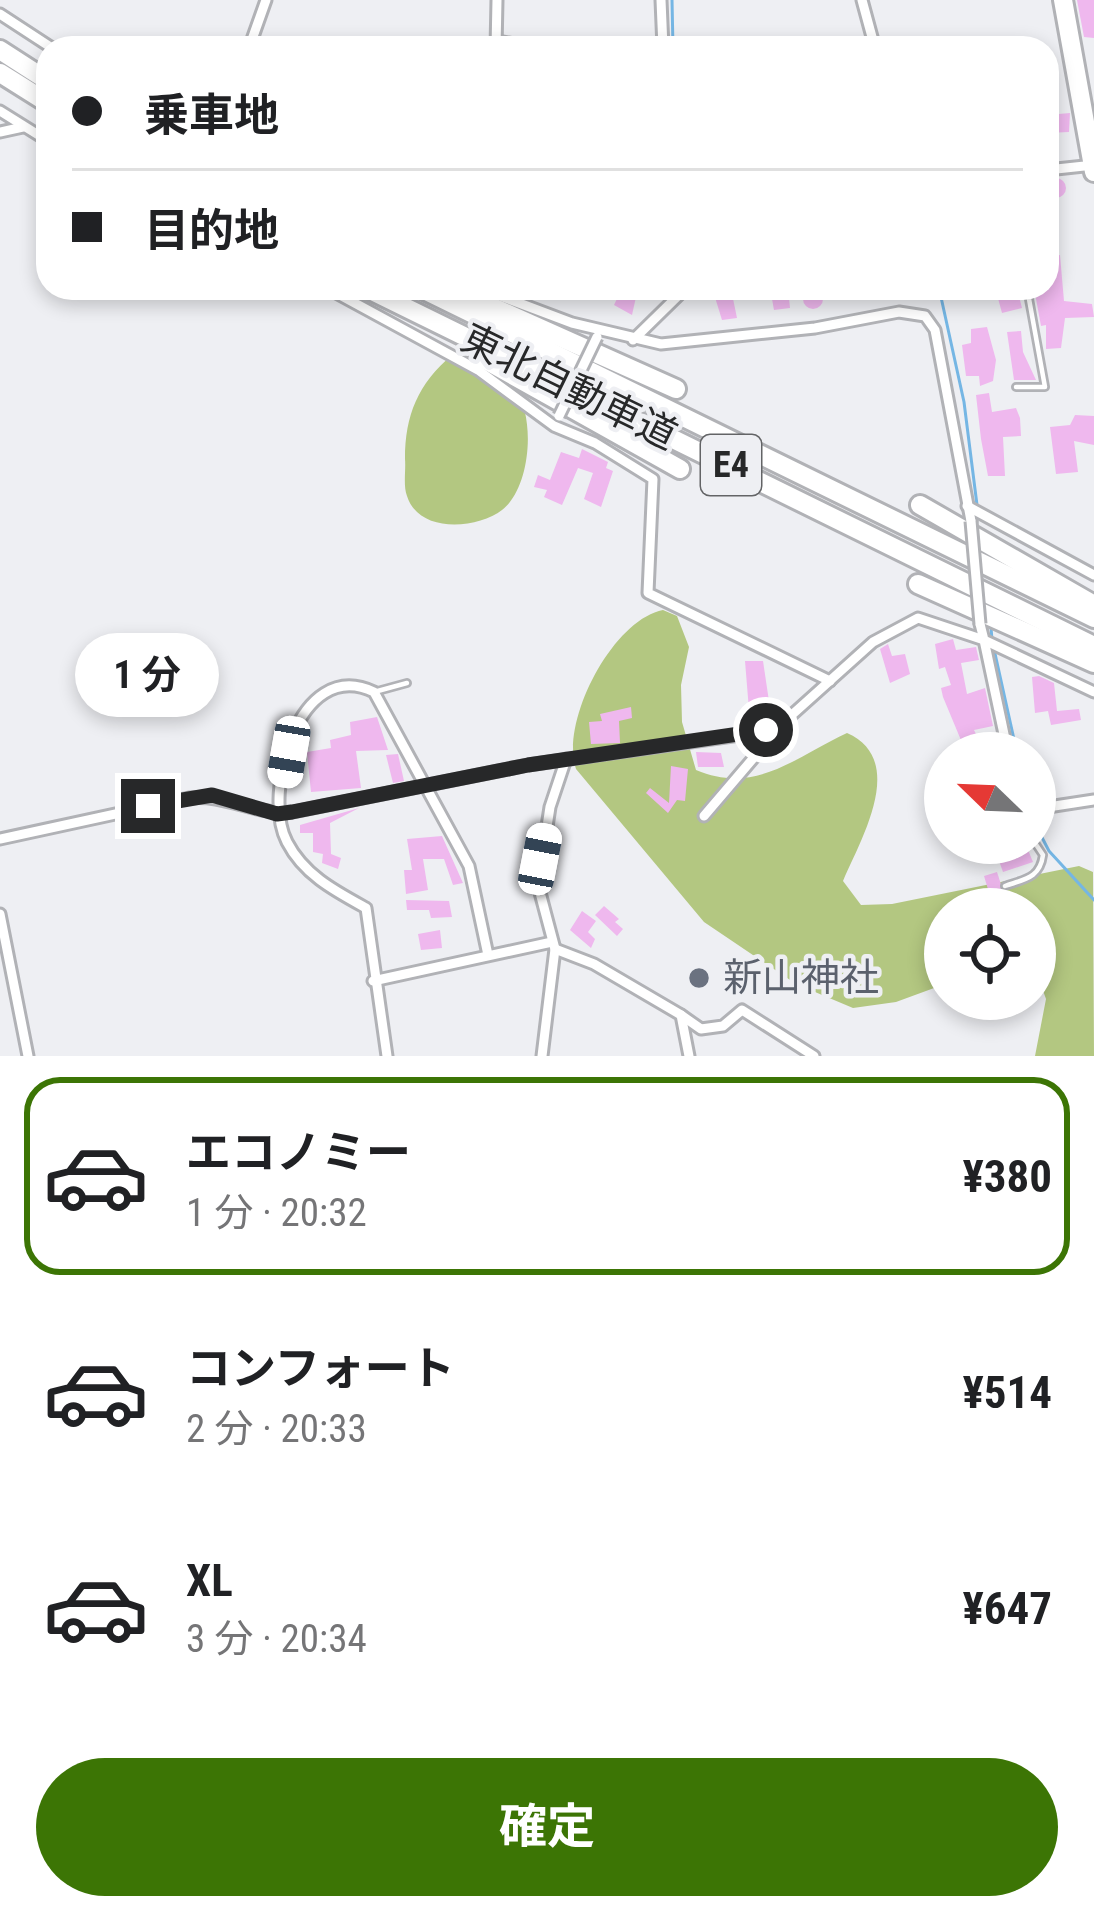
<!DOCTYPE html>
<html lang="ja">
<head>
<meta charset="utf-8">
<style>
	:root { --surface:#fff; --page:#f6f6f6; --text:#202124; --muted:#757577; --line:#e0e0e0; --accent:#3c7505 }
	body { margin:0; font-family:"Roboto Condensed","Noto Sans JP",sans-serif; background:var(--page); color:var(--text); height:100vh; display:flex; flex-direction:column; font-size:45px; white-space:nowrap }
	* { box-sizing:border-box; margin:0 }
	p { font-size:39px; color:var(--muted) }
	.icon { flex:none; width:66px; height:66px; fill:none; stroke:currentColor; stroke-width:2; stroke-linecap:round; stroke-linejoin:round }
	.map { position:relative; height:1056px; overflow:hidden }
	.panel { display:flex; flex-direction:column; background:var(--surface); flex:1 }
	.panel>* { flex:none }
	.top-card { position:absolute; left:36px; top:36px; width:1023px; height:264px; border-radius:36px; box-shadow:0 6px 18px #0003; display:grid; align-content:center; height:264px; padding:0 36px; background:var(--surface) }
	.needle { width:78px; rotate:293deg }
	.buttons { position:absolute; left:924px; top:732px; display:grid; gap:24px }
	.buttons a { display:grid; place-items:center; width:132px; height:132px; border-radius:50%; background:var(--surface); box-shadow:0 6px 18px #0003; font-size:60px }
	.end { position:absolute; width:54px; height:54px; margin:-27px; border:15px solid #272829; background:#fff; box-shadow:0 0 0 6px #fff }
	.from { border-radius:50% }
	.bubble { position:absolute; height:84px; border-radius:42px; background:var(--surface); box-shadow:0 6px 18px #0003; font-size:39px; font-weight:700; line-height:84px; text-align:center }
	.car { position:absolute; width:36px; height:72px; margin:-36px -18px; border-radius:15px; box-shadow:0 0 9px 3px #0007; background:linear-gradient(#fff 24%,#345 0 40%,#fff 0 76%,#345 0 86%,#fff 0) }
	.top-card b { display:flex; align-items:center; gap:42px; height:114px; font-size:45px }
	.top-card b+b { border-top:3px solid var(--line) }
	.top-card i { width:30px; height:30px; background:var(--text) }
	ul { padding:21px 0 0; list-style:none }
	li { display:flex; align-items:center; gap:36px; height:198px; margin:0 24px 18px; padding:0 12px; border:6px solid transparent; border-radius:36px }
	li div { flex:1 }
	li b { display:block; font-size:45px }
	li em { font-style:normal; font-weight:700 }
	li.selected { border-color:var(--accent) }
	li>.icon { width:108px; height:108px; stroke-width:1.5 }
	.primary-button { display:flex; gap:24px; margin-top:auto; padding:24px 36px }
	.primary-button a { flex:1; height:138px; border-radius:72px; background:var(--accent); color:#fff; font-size:48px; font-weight:700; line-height:138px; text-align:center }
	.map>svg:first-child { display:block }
</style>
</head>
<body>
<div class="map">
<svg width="1094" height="1056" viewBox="0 0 1094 1056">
	<rect width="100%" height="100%" fill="#eeeff3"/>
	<!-- forest -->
	<g fill="#b3c781">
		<path d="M 452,355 C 475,361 500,369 515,389 C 536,417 531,488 502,510 C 477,529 419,534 407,496 C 403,486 406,470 405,459 C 405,415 418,384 452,355 Z"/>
		<path d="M 663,610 L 677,616 L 689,647 L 681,685 L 682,722 L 696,770 C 755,795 794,758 847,733 C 908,760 861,839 843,881 L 861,905 L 892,904 L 1079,866 L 1093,872 L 1094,1056 L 1035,1056 L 1046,999 L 1035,968 L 1035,909 L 945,909 L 945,984 L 896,1002 L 853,1008 L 796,984 L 704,922 L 576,769 C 560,722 612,620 663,610 Z"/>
	</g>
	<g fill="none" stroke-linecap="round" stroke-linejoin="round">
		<!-- stream -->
		<g stroke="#75b6e4" stroke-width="3">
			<path d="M 672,0 L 673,48"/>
			<path d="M 939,288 L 964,402 L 977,505"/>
			<path d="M 991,627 L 992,640"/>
			<path d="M 994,649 L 1017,753"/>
			<path d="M 1035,824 L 1049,851 L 1094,900"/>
		</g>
	</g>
	<!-- building -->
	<g fill="#efb8ee">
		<path d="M 1077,0 L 1094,0 L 1094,38 L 1084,37 Z"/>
		<path d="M 1070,113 L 1069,132 L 1047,133 L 1047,115 Z"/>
		<circle cx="1056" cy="188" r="10"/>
		<path d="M 1060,255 L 1064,301 L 1092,304 L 1094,317 L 1065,318 L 1061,348 L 1046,349 L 1046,325 L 1041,326 L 1034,288 L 1047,288 L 1047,257 Z"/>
		<path d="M 622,288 L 638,288 L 632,315 L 614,305 Z"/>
		<path d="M 770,288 L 788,288 L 790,308 L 774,310 Z"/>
		<path d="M 731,289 L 737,318 L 722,320 L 714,294 Z"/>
		<circle cx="813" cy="299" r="10"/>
		<path d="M 1008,290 L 1010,297 L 1019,296 L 1022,308 L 1002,313 L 996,291 Z"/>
		<path d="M 987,327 L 996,360 L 993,381 L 980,386 L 979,376 L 966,376 L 962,345 L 971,343 L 971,329 Z"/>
		<path d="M 1021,331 L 1023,352 L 1036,380 L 1014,380 L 1007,332 Z"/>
		<path d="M 989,393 L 992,412 L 1016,408 L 1020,418 L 1021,436 L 1003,437 L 1005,476 L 988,476 L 981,439 L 976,395 Z"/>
		<path d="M 1075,415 L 1094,416 L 1094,445 L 1074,441 L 1078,472 L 1056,474 L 1050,427 L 1070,425 Z"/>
		<path d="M 582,449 L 608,462 L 606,468 L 613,471 L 601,507 L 584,499 L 593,473 L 578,468 L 562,505 L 544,497 L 547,490 L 534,487 L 538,475 L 550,480 L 561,452 L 579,458 Z"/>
		<path d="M 953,639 L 956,650 L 976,647 L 979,660 L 961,663 L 967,694 L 985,688 L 993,726 L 974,730 L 979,740 L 963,745 L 943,697 L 941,688 L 951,685 L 945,667 L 939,669 L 935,644 Z"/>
		<path d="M 888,644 L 892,656 L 905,654 L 910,674 L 890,683 L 880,649 Z"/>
		<path d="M 745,661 L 763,661 L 770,708 L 749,710 Z"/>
		<path d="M 1039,676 L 1054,683 L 1057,711 L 1079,709 L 1081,720 L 1051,725 L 1048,711 L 1035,713 L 1032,677 Z"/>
		<path d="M 631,707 L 632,718 L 619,721 L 620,743 L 591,744 L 589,722 L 602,721 L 600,714 Z"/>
		<path d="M 377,717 L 388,750 L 356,751 L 361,788 L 311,792 L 307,752 L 331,748 L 330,740 L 351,735 L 350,722 Z"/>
		<path d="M 696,752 L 721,753 L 724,767 L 698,767 Z"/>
		<path d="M 398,754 L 404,781 L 393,783 L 386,755 Z"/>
		<path d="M 671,766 L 688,769 L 685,801 L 677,800 L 668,813 L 646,793 L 650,788 L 669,803 Z"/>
		<path d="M 359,808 L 330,823 L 331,854 L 341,858 L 338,869 L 322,863 L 323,854 L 313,852 L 313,833 L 300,833 L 300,825 Z"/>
		<path d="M 442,836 L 463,883 L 453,885 L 444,859 L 423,859 L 428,890 L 406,894 L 404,870 L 412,870 L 407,839 Z"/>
		<path d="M 1028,850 L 1033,862 L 1003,872 L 998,858 Z"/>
		<path d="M 997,872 L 1008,906 L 994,909 L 984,876 Z"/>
		<path d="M 406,900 L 449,901 L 452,917 L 431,918 L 429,910 L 407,910 Z"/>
		<path d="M 604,906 L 619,919 L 615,922 L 623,929 L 617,936 L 595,915 Z"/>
		<path d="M 582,911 L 596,921 L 588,932 L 595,939 L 591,948 L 570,930 Z"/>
		<path d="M 440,930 L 442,948 L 421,950 L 418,934 Z"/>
	</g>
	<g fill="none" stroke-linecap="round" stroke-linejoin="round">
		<defs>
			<g id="lane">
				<path d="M 1016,387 L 1045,387 L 1027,288"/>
				<path d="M 374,692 L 407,683"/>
				<path d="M 1005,886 C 1025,879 1040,878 1043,855 L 1035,843"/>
			</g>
			<g id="street">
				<path d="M 661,0 L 663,48"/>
				<path d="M 862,0 L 875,48"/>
				<path d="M 0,14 L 52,48"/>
				<path d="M 497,41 L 536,48"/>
				<path d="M 249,48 L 266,0"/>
				<path d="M 496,48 L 497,0"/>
				<path d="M 0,111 L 48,141"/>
				<path d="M 0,132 L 23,127"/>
				<path d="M 1047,170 L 1094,165"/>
				<path d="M 327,288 L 478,370 L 554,426 L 595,443 L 653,479 L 648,593 L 830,681"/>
				<path d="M 479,288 L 572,323 L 661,344 L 815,328 L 899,312 L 925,316 L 935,330 L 971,521"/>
				<path d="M 633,340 L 686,288"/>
				<path d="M 967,506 L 1094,575"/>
				<path d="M 980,624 L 984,640 L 1094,692"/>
				<path d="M 1035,809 L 1094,800"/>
				<path d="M 704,816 L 756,755 L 766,731"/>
				<path d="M 0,839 L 189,798 C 226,794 257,816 293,812 L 528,765 L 775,730 L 873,642 L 918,618 L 984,640 L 1008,753"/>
				<path d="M 0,914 L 28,1056"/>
				<path d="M 555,949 L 594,964 L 681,1015 L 689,1056"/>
				<path d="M 373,981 L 552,942"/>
				<path d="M 681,1015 L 701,1029 L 723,1026 L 742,1010 L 814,1056"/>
				<path d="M 387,1056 L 366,908 C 335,891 304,875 287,842 C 262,795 297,655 374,692 L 469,866 L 488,955"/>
				<path d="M 542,1056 L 555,949 L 538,885 L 550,807 L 566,759"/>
			</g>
			<g id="highway">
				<path d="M 1063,0 L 1094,172"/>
				<path d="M 0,50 L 48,81"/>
				<path d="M 0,73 L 48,103"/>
				<path d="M 366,288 L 1094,646"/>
				<path d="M 420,288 L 1094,618"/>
				<path d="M 450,288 L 676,389"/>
				<path d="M 480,357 L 680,469"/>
				<path d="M 920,505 L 1094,605"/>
				<path d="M 918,584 L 1094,663"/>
			</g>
		</defs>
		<!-- lane casing -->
		<use href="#lane" stroke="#b1b2b6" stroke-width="10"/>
		<!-- street casing -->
		<use href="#street" stroke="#b1b2b6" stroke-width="15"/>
		<!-- highway casing -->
		<use href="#highway" stroke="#b1b2b6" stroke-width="24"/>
		<!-- lane -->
		<use href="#lane" stroke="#fff" stroke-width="4.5"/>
		<!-- street -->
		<use href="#street" stroke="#fff" stroke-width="9"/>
		<!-- highway -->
		<use href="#highway" stroke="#fff" stroke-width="18"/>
		<defs>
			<g id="street-bridge">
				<path d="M 559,416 L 597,337"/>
				<path d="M 971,521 L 980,624"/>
			</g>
		</defs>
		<!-- street-bridge casing -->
		<use href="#street-bridge" stroke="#b1b2b6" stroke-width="15" stroke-linecap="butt"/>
		<!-- street-bridge -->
		<use href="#street-bridge" stroke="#fff" stroke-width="9"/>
	</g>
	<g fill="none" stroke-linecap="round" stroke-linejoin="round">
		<!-- route -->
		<path stroke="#272829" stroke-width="15" d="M 148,806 L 212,795 L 277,814 L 292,812 L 528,765 L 766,730"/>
	</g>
	<!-- markers -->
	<circle fill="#6b7280" stroke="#eeeff3" stroke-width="4.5" cx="699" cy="978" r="12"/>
	<g text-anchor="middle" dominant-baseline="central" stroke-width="9" stroke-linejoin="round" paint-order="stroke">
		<!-- shield labels -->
		<rect fill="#eeeff3" stroke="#636466" stroke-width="3" x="701" y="435" width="60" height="60" rx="9"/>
		<g font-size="36" font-weight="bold" fill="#272829">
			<text x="731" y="465">E4</text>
		</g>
		<!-- street labels -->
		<g font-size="39" fill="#272829" stroke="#eeeff3">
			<text transform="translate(569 387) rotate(26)">東北自動車道</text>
		</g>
		<!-- worship labels -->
		<g font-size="39" fill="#5b616d" stroke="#eeeff3" text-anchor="start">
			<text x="723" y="978">新山神社</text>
		</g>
	</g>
</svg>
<div class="buttons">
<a><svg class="needle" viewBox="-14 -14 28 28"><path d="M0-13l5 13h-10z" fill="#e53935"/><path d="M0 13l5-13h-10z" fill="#757577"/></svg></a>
<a><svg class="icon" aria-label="locate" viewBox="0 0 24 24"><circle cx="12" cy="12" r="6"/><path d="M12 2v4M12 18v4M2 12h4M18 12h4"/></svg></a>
</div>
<i class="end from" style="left:766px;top:730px"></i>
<i class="end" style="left:148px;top:806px"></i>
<div class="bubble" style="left:75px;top:633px;width:144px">1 分</div>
<i class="car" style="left:289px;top:752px;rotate:190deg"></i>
<i class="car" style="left:540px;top:859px;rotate:11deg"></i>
<div class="top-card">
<b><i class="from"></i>乗車地</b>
<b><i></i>目的地</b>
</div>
</div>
<section class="panel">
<ul>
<li class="selected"><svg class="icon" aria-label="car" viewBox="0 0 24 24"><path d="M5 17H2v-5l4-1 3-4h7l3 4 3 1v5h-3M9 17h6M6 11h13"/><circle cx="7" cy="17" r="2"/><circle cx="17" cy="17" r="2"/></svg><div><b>エコノミー</b><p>1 分 · 20:32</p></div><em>¥380</em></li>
<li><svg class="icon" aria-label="car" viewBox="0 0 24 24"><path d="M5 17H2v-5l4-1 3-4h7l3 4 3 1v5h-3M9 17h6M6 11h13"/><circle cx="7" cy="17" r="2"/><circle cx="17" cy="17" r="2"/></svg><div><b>コンフォート</b><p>2 分 · 20:33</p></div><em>¥514</em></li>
<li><svg class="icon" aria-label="car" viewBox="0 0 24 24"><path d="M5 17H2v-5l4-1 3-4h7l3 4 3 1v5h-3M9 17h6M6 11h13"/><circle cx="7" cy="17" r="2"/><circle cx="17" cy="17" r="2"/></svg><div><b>XL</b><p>3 分 · 20:34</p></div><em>¥647</em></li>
</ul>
<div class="primary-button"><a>確定</a></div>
</section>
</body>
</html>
